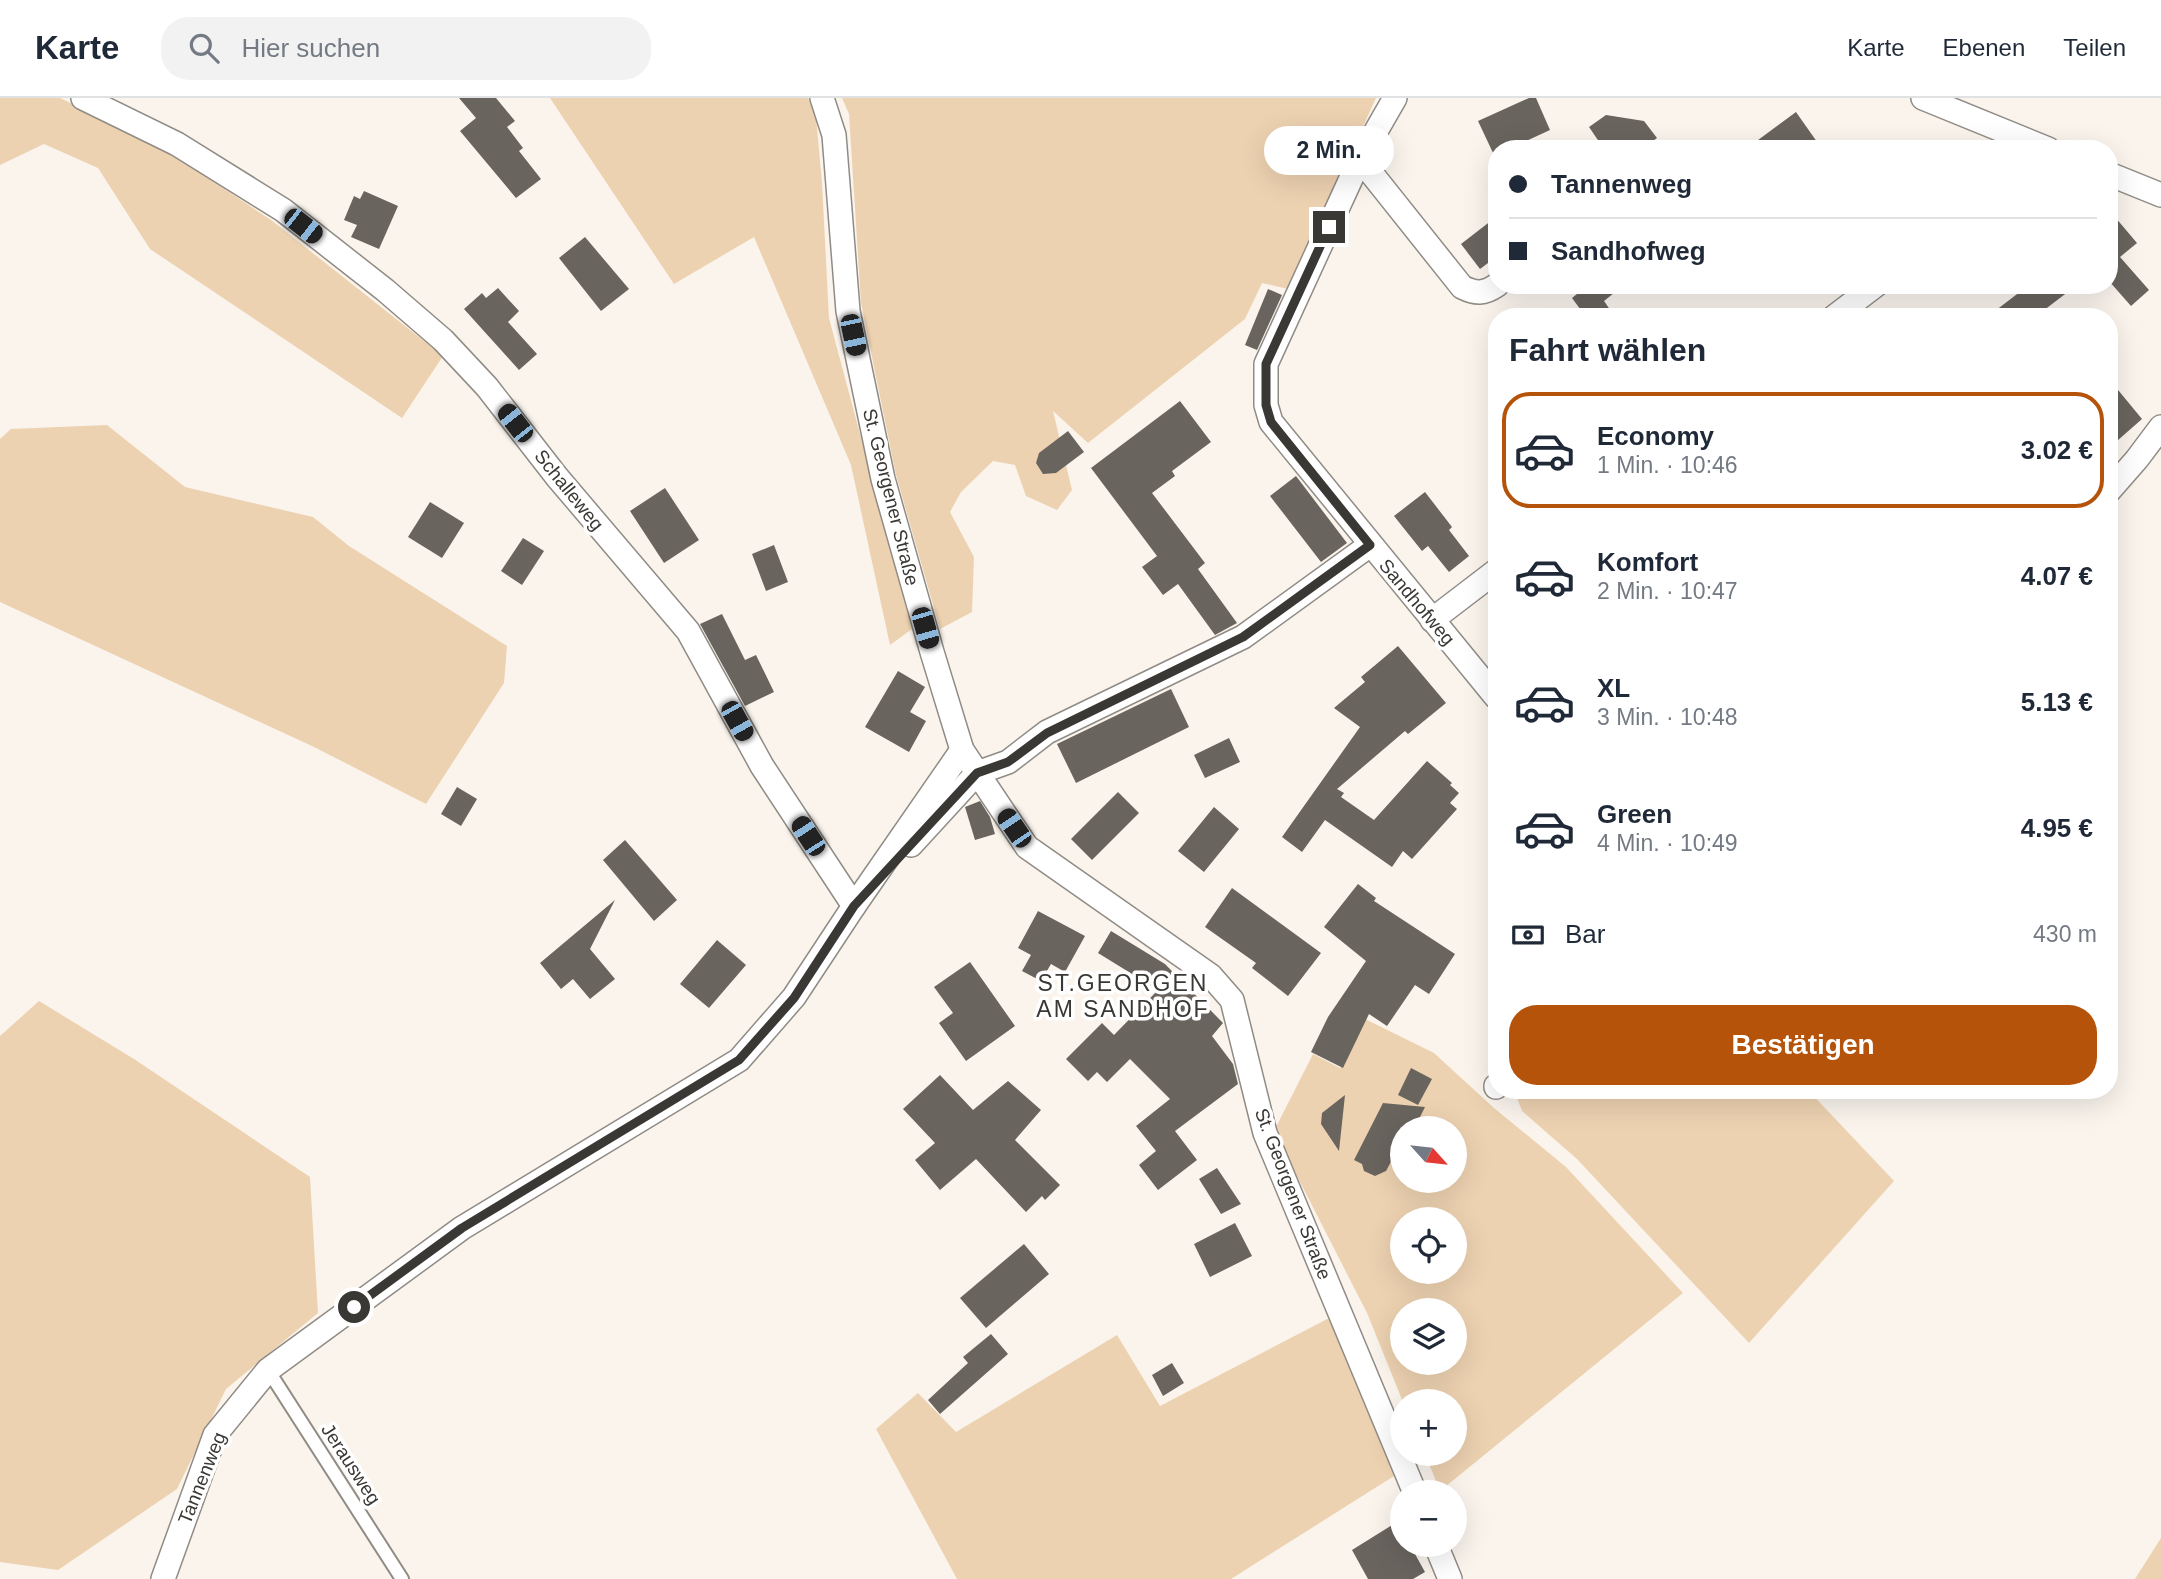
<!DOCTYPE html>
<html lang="de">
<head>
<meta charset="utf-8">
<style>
	:root { --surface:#fff; --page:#f2f2f3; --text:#1f2937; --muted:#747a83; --line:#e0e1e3; --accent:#b45309 }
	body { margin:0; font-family:Arial,sans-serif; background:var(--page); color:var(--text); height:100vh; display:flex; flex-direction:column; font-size:26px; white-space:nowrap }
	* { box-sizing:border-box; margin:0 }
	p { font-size:23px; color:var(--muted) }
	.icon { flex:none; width:38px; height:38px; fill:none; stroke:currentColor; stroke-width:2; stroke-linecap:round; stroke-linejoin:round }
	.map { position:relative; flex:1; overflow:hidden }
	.side { position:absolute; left:1488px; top:210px; width:630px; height:791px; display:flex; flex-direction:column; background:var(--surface); border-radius:28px; box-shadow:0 7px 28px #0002 }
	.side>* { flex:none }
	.guide { position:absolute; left:1488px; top:42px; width:630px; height:154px; border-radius:28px; box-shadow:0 7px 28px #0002; display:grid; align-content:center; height:154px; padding:0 21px; background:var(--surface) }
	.needle { width:46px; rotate:117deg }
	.controls { position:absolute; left:1390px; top:1018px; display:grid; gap:14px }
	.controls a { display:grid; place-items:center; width:77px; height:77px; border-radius:50%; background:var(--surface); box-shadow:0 7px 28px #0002; font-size:35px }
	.end { position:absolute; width:32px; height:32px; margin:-16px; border:9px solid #3a3835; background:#fff; box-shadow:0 0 0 4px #fff }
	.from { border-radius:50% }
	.bubble { position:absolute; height:49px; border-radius:24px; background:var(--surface); box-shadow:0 7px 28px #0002; font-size:23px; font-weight:600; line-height:49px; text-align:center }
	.car { position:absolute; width:21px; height:42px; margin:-21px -10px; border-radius:9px; box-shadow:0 0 5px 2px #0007; background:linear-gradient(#222 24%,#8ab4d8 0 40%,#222 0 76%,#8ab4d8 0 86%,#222 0) }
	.guide b { display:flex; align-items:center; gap:24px; height:66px; font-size:26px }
	.guide b+b { border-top:2px solid var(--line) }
	.guide i { width:18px; height:18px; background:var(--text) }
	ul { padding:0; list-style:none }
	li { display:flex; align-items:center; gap:21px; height:116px; margin:0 14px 10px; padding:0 7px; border:4px solid transparent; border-radius:28px }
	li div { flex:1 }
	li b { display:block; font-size:26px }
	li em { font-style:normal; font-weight:600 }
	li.current { border-color:var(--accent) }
	li>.icon { width:63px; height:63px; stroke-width:1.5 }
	h2 { padding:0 21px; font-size:32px; line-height:84px }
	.pay { display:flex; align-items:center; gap:18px; height:77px; padding:0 21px; font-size:26px }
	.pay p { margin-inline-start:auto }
	.cta { display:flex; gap:14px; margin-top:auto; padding:14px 21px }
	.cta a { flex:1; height:80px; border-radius:28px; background:var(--accent); color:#fff; font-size:28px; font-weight:600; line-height:80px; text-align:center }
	header { display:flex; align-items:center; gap:42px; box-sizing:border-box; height:98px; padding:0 35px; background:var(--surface); border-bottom:2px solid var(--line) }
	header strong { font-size:33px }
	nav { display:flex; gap:38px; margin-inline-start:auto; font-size:24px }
	.search { width:490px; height:63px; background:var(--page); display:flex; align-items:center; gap:18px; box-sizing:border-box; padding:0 24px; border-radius:28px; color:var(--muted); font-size:26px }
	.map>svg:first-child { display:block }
</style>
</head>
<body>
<header>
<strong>Karte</strong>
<div class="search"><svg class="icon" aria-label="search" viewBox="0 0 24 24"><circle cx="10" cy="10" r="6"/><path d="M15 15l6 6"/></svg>Hier suchen</div>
<nav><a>Karte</a><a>Ebenen</a><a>Teilen</a></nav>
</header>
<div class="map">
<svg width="2161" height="1481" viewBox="0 0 2161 1481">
	<rect width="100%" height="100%" fill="#faf4ed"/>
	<!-- green -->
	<g fill="#edd2b1" fill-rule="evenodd">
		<path d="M 0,0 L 60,0 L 163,50 L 271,122 L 443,258 L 402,320 L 150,151 L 98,70 L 44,46 L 0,67 Z"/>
		<path d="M 550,0 L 808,0 L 816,19 L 822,85 L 829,220 L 912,531 L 890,547 L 851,367 L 754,139 L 674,186 Z"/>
		<path d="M 842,0 L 1376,0 L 1288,191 L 1262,185 L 1245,221 L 1088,345 L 1053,313 L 1072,392 L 1057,412 L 1026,398 L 1015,367 L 993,363 L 961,394 L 950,414 L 974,459 L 972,514 L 940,531 L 896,377 L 861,205 L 849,16 Z"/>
		<path d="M 107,327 L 185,389 L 313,419 L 349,448 L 507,548 L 504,585 L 426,706 L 312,648 L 0,504 L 0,341 L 11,331 Z"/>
		<path d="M 39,903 L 134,961 L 310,1079 L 318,1215 L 226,1291 L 177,1391 L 58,1472 L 0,1464 L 0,938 Z"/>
		<path d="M 1365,921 L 1434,955 L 1494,1010 L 1566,1069 L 1683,1195 L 1440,1393 L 1425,1356 L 1454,1356 L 1454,1304 L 1403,1304 L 1367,1215 L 1274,1033 L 1313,956 L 1340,970 ZM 1402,1031 L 1454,1031 L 1454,1083 L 1402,1083 ZM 1402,1122 L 1454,1122 L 1454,1174 L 1402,1174 ZM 1402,1213 L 1454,1213 L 1454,1265 L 1402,1265 Z"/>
		<path d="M 1514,992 L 1808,992 L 1894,1083 L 1749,1245 L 1577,1061 L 1522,1013 Z"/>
		<path d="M 1333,1218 L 1394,1378 L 1231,1481 L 957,1481 L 876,1331 L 918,1295 L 956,1334 L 1117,1237 L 1160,1308 Z"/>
		<path d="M 2161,1440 L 2161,1481 L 2135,1481 Z"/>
	</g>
	<!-- building -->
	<g fill="#69645e">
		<path d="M 459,0 L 496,0 L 515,23 L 507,29 L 523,50 L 519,53 L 541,81 L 516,100 L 460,33 L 476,20 Z"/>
		<path d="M 1529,0 L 1536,0 L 1550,32 L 1509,51 L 1496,51 L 1496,56 L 1494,57 L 1478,23 Z"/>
		<path d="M 1796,14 L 1822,51 L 1746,51 Z"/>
		<path d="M 1606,17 L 1644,23 L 1657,40 L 1642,51 L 1604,51 L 1589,29 Z"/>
		<path d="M 364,93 L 398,108 L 379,151 L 351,139 L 357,127 L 344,122 L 354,98 L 360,101 Z"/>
		<path d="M 2109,112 L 2137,145 L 2120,159 L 2149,192 L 2131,208 L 2109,183 Z"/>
		<path d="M 1496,119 L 1496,159 L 1480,171 L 1461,146 Z"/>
		<path d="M 585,139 L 629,191 L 601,213 L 559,160 Z"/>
		<path d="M 1588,187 L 1624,187 L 1604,203 L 1615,219 L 1586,219 L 1572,200 Z"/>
		<path d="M 2029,187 L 2077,187 L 2035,219 L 1987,219 Z"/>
		<path d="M 498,190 L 519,213 L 508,224 L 537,256 L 519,272 L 464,211 L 482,195 L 486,200 Z"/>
		<path d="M 1268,191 L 1282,197 L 1257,252 L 1245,247 Z"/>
		<path d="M 2109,281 L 2142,321 L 2109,350 Z"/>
		<path d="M 1180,303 L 1211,344 L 1172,373 L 1175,378 L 1152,395 L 1205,465 L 1198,471 L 1237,525 L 1215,537 L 1178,486 L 1163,497 L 1142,469 L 1157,458 L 1091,370 Z"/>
		<path d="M 1068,333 L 1084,354 L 1056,375 L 1043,376 L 1036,365 L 1039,355 Z"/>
		<path d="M 1296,378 L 1347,445 L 1321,464 L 1270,398 Z"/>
		<path d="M 665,390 L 699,442 L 664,465 L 630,413 Z"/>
		<path d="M 1425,394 L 1452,429 L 1449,432 L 1469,458 L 1449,474 L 1428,448 L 1422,453 L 1394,418 Z"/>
		<path d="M 430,404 L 464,425 L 442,460 L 408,439 Z"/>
		<path d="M 523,440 L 544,453 L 522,487 L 501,473 Z"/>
		<path d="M 774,447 L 788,484 L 766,493 L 752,456 Z"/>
		<path d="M 722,516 L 745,562 L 756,557 L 774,594 L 745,608 L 700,526 Z"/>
		<path d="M 1398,548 L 1446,605 L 1408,636 L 1405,633 L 1337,691 L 1344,695 L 1341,699 L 1374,722 L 1427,663 L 1452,685 L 1450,687 L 1459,695 L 1450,705 L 1457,711 L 1412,761 L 1403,753 L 1392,769 L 1325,722 L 1302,754 L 1282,739 L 1360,629 L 1334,610 L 1365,584 L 1361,579 Z"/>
		<path d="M 898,573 L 925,589 L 910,614 L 926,623 L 909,654 L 865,629 Z"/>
		<path d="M 1171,591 L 1189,629 L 1076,685 L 1057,646 Z"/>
		<path d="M 1229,640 L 1240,664 L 1205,680 L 1194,657 Z"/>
		<path d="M 457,689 L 477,701 L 461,728 L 441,716 Z"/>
		<path d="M 1118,694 L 1139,715 L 1092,762 L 1071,741 Z"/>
		<path d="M 980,703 L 990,719 L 995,736 L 975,742 L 965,709 Z"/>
		<path d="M 1214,709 L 1239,731 L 1204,774 L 1178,753 Z"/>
		<path d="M 625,742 L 677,802 L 654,823 L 603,762 Z"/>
		<path d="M 1358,786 L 1376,800 L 1374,803 L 1455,856 L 1429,896 L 1415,887 L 1387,928 L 1369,916 L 1343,970 L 1311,954 L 1328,919 L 1366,863 L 1324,829 Z"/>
		<path d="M 1232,790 L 1321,855 L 1288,898 L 1252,870 L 1256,865 L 1205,829 Z"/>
		<path d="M 615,802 L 590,851 L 615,881 L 590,901 L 573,881 L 561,891 L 540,865 Z"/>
		<path d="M 1038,813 L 1085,838 L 1065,874 L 1051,866 L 1041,883 L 1022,873 L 1031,857 L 1018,850 Z"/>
		<path d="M 1111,833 L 1165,866 L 1223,925 L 1212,938 L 1233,966 L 1238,986 L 1175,1033 L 1197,1062 L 1158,1092 L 1139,1067 L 1156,1053 L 1136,1028 L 1170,1001 L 1130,961 L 1107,984 L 1097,974 L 1088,983 L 1066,961 L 1102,925 L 1114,937 L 1158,892 L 1098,855 Z"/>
		<path d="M 717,842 L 746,867 L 709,910 L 680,886 Z"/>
		<path d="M 970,864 L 1015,928 L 966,963 L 939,925 L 953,915 L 934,889 Z"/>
		<path d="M 1411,970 L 1432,981 L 1418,1007 L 1398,997 Z"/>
		<path d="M 940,977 L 973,1012 L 1008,983 L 1041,1012 L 1015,1042 L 1060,1087 L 1045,1102 L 1042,1098 L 1026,1114 L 976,1061 L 940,1092 L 915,1062 L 935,1045 L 903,1011 Z"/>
		<path d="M 1345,997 L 1339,1053 L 1321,1026 L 1322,1015 Z"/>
		<path d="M 1383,1005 L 1425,1009 L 1414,1031 L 1402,1031 L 1402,1043 L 1386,1073 L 1375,1078 L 1364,1073 L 1362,1066 L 1354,1062 Z"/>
		<path d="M 1217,1070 L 1241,1106 L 1221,1116 L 1199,1081 Z"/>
		<path d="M 1235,1125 L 1252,1158 L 1210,1179 L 1194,1146 Z"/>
		<path d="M 1024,1146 L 1049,1176 L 986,1230 L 960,1200 Z"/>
		<path d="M 991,1236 L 1008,1256 L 940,1316 L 928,1302 L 968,1265 L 963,1259 Z"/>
		<path d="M 1172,1265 L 1184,1285 L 1163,1298 L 1152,1277 Z"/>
		<path d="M 1397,1424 L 1402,1433 L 1402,1447 L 1410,1447 L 1425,1474 L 1413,1481 L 1368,1481 L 1352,1452 Z"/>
	</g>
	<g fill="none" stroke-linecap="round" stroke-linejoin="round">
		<defs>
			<path id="service" d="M 268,1272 L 402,1481"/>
			<g id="minor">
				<path d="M 83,0 L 177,46 L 283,112 L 385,192 L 443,242 L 487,289 L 557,379 L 688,533 L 762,668 L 854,808"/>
				<path d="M 822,0 L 834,37 L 848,213 L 883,381 L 932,554 L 962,652 L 1027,749 L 1211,878 L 1232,902 L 1265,1035 L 1415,1395"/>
				<path d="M 1395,0 L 1360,61 L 1266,266 L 1266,307 L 1271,324 L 1496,599"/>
				<path d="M 1923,0 L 2048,51"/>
				<path d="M 1360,61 L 1462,189 C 1476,196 1484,196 1497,187"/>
				<path d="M 2109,76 L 2161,97"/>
				<path d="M 1834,219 L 1876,187"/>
				<path d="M 2109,393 L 2137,361 L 2161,329"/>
				<path d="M 1432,522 L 1496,473"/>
				<path d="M 911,747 L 977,675 L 1008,664 L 1047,634 L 1243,539 L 1370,447"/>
				<path d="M 1496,989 L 1496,988"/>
				<path d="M 1436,1447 L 1450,1481"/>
				<path d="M 163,1481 L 215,1337 L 268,1272 L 462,1130 L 739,962 L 794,899 L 854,808 L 962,652"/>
			</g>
		</defs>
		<!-- service casing -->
		<use href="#service" stroke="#908b85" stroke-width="16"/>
		<!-- minor casing -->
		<use href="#minor" stroke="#908b85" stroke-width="26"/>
		<!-- service -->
		<use href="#service" stroke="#fff" stroke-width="12"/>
		<!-- minor -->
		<use href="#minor" stroke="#fff" stroke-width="23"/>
	</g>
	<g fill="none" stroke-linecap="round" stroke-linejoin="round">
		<!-- route -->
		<path stroke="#3a3835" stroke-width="9" d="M 354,1209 L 462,1130 L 739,962 L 794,900 L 854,808 L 977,675 L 1008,664 L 1047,635 L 1243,539 L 1370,447 L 1271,324 L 1266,307 L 1266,266 L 1329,129"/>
	</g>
	<g text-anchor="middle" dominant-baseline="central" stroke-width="7" stroke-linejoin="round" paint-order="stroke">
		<!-- street labels -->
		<g font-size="19" fill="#3a3835" stroke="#fff">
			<text transform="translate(569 392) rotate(51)">Schalleweg</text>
			<text transform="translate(891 399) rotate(76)">St. Georgener Straße</text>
			<text transform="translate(1417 504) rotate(50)">Sandhofweg</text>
			<text transform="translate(1293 1096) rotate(69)">St. Georgener Straße</text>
			<text transform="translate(351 1366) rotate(57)">Jerausweg</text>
			<text transform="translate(202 1380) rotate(-68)">Tannenweg</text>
		</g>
		<!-- quarter labels -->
		<g font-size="23" letter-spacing="2" fill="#3a3835" stroke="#fff">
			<text x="1123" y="885">ST.GEORGEN<tspan x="1123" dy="26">AM SANDHOF</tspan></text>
		</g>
	</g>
</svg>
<div class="controls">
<a><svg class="needle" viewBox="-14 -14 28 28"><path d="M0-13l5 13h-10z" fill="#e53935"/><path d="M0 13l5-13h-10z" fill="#747a83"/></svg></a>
<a><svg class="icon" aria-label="locate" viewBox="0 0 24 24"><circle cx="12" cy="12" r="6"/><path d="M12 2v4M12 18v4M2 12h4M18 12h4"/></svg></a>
<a><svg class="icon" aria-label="layers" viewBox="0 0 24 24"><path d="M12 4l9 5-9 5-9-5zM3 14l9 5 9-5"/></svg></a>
<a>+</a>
<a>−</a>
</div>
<i class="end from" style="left:354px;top:1209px"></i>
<i class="end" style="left:1329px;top:129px"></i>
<div class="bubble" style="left:1264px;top:28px;width:130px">2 Min.</div>
<i class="car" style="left:303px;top:128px;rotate:128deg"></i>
<i class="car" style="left:853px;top:237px;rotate:168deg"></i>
<i class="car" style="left:515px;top:325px;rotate:322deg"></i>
<i class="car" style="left:925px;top:530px;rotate:164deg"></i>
<i class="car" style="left:737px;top:623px;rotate:151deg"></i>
<i class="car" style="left:1014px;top:730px;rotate:326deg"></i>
<i class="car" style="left:808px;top:738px;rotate:327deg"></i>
<div class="guide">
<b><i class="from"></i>Tannenweg</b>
<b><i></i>Sandhofweg</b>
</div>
<section class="side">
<h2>Fahrt wählen</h2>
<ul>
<li class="current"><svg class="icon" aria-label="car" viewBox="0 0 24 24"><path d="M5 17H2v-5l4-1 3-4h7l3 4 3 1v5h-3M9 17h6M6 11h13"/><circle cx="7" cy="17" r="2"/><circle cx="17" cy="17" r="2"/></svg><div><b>Economy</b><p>1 Min. · 10:46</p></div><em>3.02 €</em></li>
<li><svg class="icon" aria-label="car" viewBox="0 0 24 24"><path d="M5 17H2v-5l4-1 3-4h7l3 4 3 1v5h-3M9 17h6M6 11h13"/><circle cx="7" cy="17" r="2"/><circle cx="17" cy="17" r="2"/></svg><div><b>Komfort</b><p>2 Min. · 10:47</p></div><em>4.07 €</em></li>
<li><svg class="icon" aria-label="car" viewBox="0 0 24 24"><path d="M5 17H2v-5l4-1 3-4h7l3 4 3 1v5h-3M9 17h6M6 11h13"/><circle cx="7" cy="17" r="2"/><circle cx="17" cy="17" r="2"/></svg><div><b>XL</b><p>3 Min. · 10:48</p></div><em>5.13 €</em></li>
<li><svg class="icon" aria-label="car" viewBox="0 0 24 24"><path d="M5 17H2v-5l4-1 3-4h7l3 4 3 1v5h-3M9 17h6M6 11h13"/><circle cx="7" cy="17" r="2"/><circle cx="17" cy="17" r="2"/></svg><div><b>Green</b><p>4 Min. · 10:49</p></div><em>4.95 €</em></li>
</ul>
<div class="pay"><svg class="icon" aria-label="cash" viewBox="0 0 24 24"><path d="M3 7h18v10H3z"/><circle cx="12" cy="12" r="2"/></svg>Bar<p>430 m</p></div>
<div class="cta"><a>Bestätigen</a></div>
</section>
</div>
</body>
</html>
